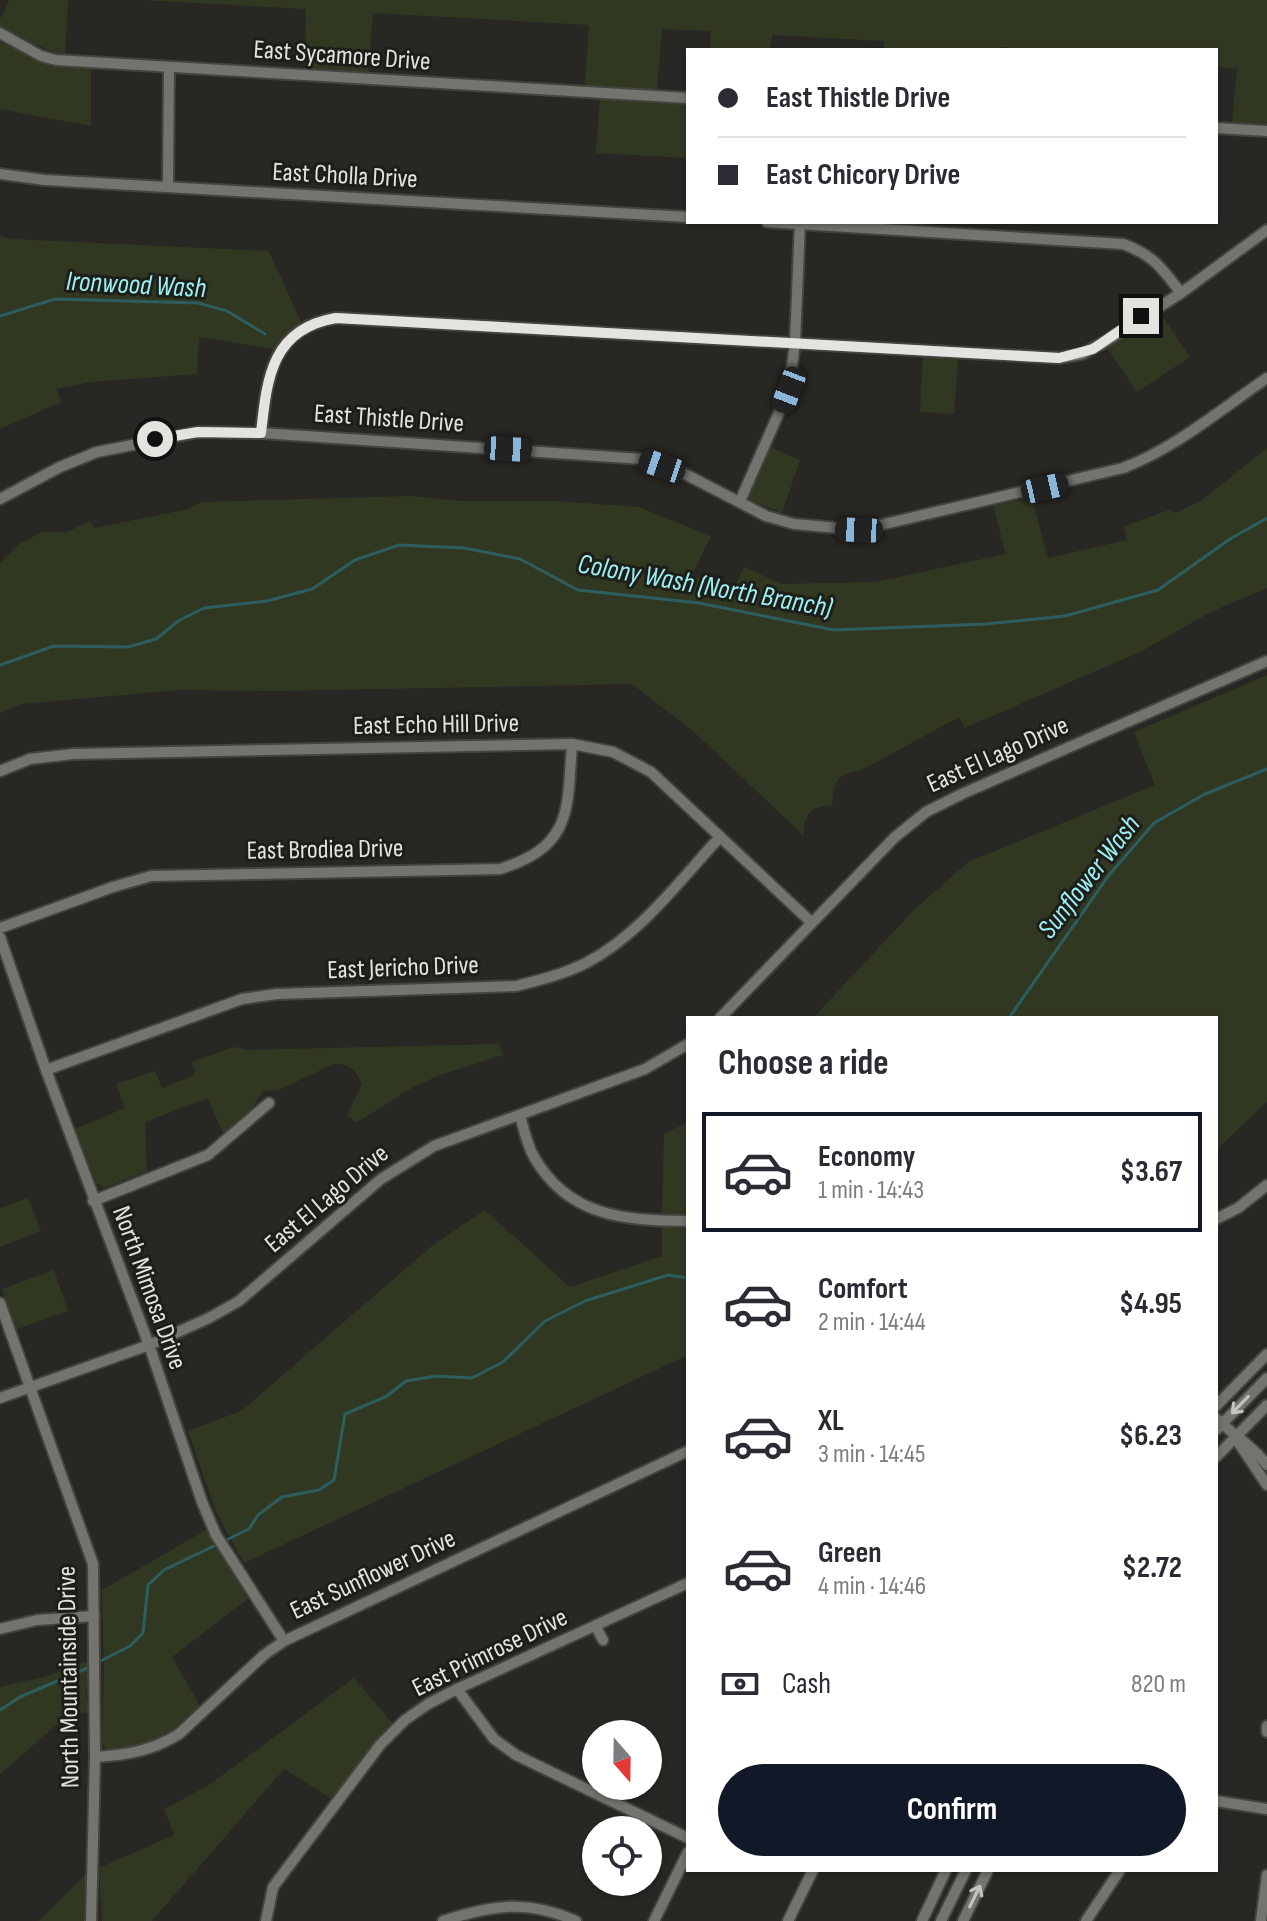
<!DOCTYPE html>
<html lang="en">
<head>
<meta charset="utf-8">
<style>
	:root { --surface:#fff; --page:#f7f7f7; --text:#2b2b33; --muted:#7c7c81; --line:#e1e1e2; --accent:#111827 }
	body { margin:0; font-family:"Sofia Sans Condensed",sans-serif; background:var(--page); color:var(--text); height:100vh; display:flex; flex-direction:column; font-size:30px; white-space:nowrap }
	* { box-sizing:border-box; margin:0 }
	p { font-size:26px; color:var(--muted) }
	.icon { flex:none; width:44px; height:44px; fill:none; stroke:currentColor; stroke-width:2; stroke-linecap:round; stroke-linejoin:round }
	.map { position:relative; flex:1; overflow:hidden }
	.sheet { position:absolute; left:686px; top:1016px; width:532px; height:856px; display:flex; flex-direction:column; background:var(--surface); border-radius:0px; box-shadow:0 2px 6px #0004 }
	.sheet>* { flex:none }
	.hud { position:absolute; left:686px; top:48px; width:532px; height:176px; border-radius:0px; box-shadow:0 2px 6px #0004; display:grid; align-content:center; height:176px; padding:0 32px; background:var(--surface) }
	.needle { width:52px; rotate:160deg }
	.tools { position:absolute; left:582px; top:1720px; display:grid; gap:16px }
	.tools a { display:grid; place-items:center; width:80px; height:80px; border-radius:50%; background:var(--surface); box-shadow:0 2px 6px #0004; font-size:40px }
	.end { position:absolute; width:36px; height:36px; margin:-18px; border:10px solid #e4e3e0; background:#111; box-shadow:0 0 0 4px #111 }
	.from { border-radius:50% }
	.car { position:absolute; width:24px; height:48px; margin:-24px -12px; border-radius:10px; box-shadow:0 0 6px 2px #0007; background:linear-gradient(#222 24%,#8ab4d8 0 40%,#222 0 76%,#8ab4d8 0 86%,#222 0) }
	.hud b { display:flex; align-items:center; gap:28px; height:76px; font-size:30px }
	.hud b+b { border-top:2px solid var(--line) }
	.hud i { width:20px; height:20px; background:var(--text) }
	ul { padding:0; list-style:none }
	li { display:flex; align-items:center; gap:24px; height:120px; margin:0 16px 12px; padding:0 16px; border:4px solid transparent; border-radius:0px }
	li div { flex:1 }
	li b { display:block; font-size:30px }
	li em { font-style:normal; font-weight:700 }
	li.current { border-color:var(--accent) }
	li>.icon { width:72px; height:72px; stroke-width:1.5 }
	h2 { padding:0 32px; font-size:36px; line-height:96px }
	.pay { display:flex; align-items:center; gap:20px; height:88px; padding:0 32px; font-size:30px }
	.pay p { margin-inline-start:auto }
	.cta { display:flex; gap:16px; margin-top:auto; padding:16px 32px }
	.cta a { flex:1; height:92px; border-radius:48px; background:var(--accent); color:#fff; font-size:32px; font-weight:700; line-height:92px; text-align:center }
	.map>svg:first-child { display:block }
</style>
</head>
<body>
<div class="map">
<svg width="1267" height="1921" viewBox="0 0 1267 1921">
	<rect width="100%" height="100%" fill="#282723"/>
	<!-- green -->
	<g fill="#313822">
		<path d="M 9,0 L 68,0 L 65,56 L 26,41 L 0,26 L 0,19 Z"/>
		<path d="M 141,0 L 1267,0 L 1267,124 L 1232,123 L 1237,69 L 1216,66 L 1216,50 L 1033,50 L 1000,47 L 999,50 L 884,50 L 884,41 L 772,35 L 770,50 L 710,50 L 711,31 L 662,29 L 657,90 L 585,86 L 589,25 L 373,13 L 368,74 L 305,70 L 306,9 Z"/>
		<path d="M 0,42 L 51,66 L 91,69 L 91,126 L 0,109 Z"/>
		<path d="M 600,99 L 688,103 L 688,158 L 596,153 Z"/>
		<path d="M 0,236 L 12,239 L 269,251 L 302,324 L 273,349 L 199,337 L 197,374 L 91,382 L 57,389 L 61,402 L 0,429 Z"/>
		<path d="M 1159,311 L 1190,357 L 1137,392 L 1106,346 Z"/>
		<path d="M 923,357 L 958,359 L 954,414 L 920,412 Z"/>
		<path d="M 768,446 L 800,460 L 782,513 L 750,500 L 747,496 Z"/>
		<path d="M 1267,448 L 1267,588 L 1211,612 L 1142,651 L 965,728 L 959,717 L 862,770 C 836,774 834,781 832,806 C 814,804 801,816 804,836 L 693,731 L 632,684 L 276,691 L 179,690 L 22,704 L 0,713 L 0,563 L 18,545 L 41,532 L 67,532 L 90,521 L 94,528 L 188,509 L 203,502 L 412,496 L 462,501 L 554,501 L 639,507 L 711,536 L 692,575 L 734,589 L 744,567 L 782,584 L 875,582 L 1006,554 L 993,506 L 1032,498 L 1048,558 L 1127,540 L 1124,526 L 1169,510 L 1175,513 L 1202,500 Z"/>
		<path d="M 1267,675 L 1267,1101 L 1216,1151 L 1216,1018 L 813,1018 L 914,910 L 968,862 L 1155,785 L 1134,732 Z"/>
		<path d="M 499,1044 L 503,1055 L 440,1075 L 413,1087 L 356,1123 L 347,1115 L 362,1085 C 356,1071 351,1064 334,1064 L 276,1091 C 257,1087 259,1102 249,1113 C 241,1121 232,1128 224,1136 L 208,1098 L 145,1122 L 147,1171 L 104,1188 L 96,1183 L 75,1129 L 125,1108 L 116,1084 L 155,1071 L 162,1088 L 193,1076 L 195,1071 L 192,1062 L 234,1047 L 247,1050 Z"/>
		<path d="M 688,1122 L 688,1214 L 662,1214 L 664,1134 Z"/>
		<path d="M 28,1198 L 41,1231 L 0,1247 L 0,1208 Z"/>
		<path d="M 485,1210 L 570,1287 L 662,1256 L 662,1227 L 688,1227 L 688,1355 L 244,1563 L 216,1512 L 188,1431 L 241,1411 L 433,1245 Z"/>
		<path d="M 54,1270 L 68,1311 L 17,1329 L 2,1289 Z"/>
		<path d="M 208,1529 L 250,1597 L 172,1657 L 200,1706 C 172,1732 149,1751 108,1751 L 102,1744 L 104,1668 L 102,1590 Z"/>
		<path d="M 88,1661 L 86,1698 L 90,1712 L 68,1715 L 0,1774 L 0,1687 L 47,1676 Z"/>
		<path d="M 354,1678 L 393,1724 L 332,1799 L 284,1769 L 152,1921 L 102,1921 L 99,1868 L 174,1835 L 164,1809 L 209,1785 Z"/>
		<path d="M 85,1875 L 84,1921 L 39,1921 Z"/>
	</g>
	<g fill="none" stroke-linecap="round" stroke-linejoin="round">
		<!-- stream -->
		<g stroke="#2d5e5f" stroke-width="3">
			<path d="M 0,316 L 55,299 L 198,303 L 227,311 L 265,334"/>
			<path d="M 0,665 L 54,646 L 128,647 L 156,639 L 178,621 L 204,608 L 267,601 L 312,589 L 355,560 L 399,545 L 464,548 L 520,559 L 578,590 L 699,603 L 834,630 L 986,624 L 1065,616 L 1158,590 L 1230,539 L 1267,518"/>
			<path d="M 1009,1018 L 1109,875 L 1154,823 L 1205,794 L 1267,769"/>
			<path d="M 97,1663 L 130,1646 L 143,1633 L 148,1585 L 164,1570 L 249,1529 L 258,1515 L 282,1497 L 319,1490 L 334,1480 L 345,1414 L 387,1396 L 406,1381 L 436,1376 L 472,1378 L 503,1362 L 545,1321 L 585,1301 L 668,1275 L 688,1278"/>
			<path d="M 0,1710 L 20,1697 L 90,1667"/>
		</g>
		<defs>
			<g id="minor">
				<path d="M 0,33 L 41,56 L 56,60 L 688,98"/>
				<path d="M 1216,128 L 1267,131"/>
				<path d="M 0,174 L 45,180 L 688,217"/>
				<path d="M 168,187 L 169,67"/>
				<path d="M 767,222 L 1123,244 C 1153,255 1162,268 1181,293"/>
				<path d="M 261,433 C 267,379 271,328 336,318 L 1059,358 L 1082,354 L 1103,343 L 1181,293 L 1267,230"/>
				<path d="M 0,499 L 60,467 L 97,452 L 198,432 L 261,433 L 642,459 L 683,473 L 766,516 L 794,524 L 859,530 L 1123,468 C 1176,448 1221,409 1267,378"/>
				<path d="M 740,501 L 789,390 L 795,343 L 800,222"/>
				<path d="M 0,771 L 30,759 L 73,754 L 572,744 L 613,752 L 651,772 L 811,922"/>
				<path d="M 0,928 L 113,887 L 151,876 L 500,869 C 573,846 567,810 572,744"/>
				<path d="M 0,937 L 46,1070 L 149,1345 L 202,1502 L 216,1535 L 284,1641"/>
				<path d="M 720,1018 L 895,837 L 926,812 L 964,793 L 1267,661"/>
				<path d="M 46,1070 L 242,999 L 277,994 L 516,986 C 540,980 564,974 586,963 C 640,935 680,880 720,837"/>
				<path d="M 520,1116 C 524,1129 527,1145 534,1157 C 569,1218 626,1220 688,1221"/>
				<path d="M 93,1201 L 208,1155 L 269,1103"/>
				<path d="M 1216,1219 L 1238,1208 L 1267,1185"/>
				<path d="M 0,1303 L 93,1564 L 95,1757 L 91,1921"/>
				<path d="M 0,1398 L 149,1345 L 209,1318 L 239,1301 L 381,1179 L 434,1146 L 645,1069 L 688,1044"/>
				<path d="M 1216,1406 L 1267,1354"/>
				<path d="M 1216,1418 C 1233,1435 1253,1446 1267,1465"/>
				<path d="M 1216,1430 L 1267,1378"/>
				<path d="M 1236,1439 L 1267,1485"/>
				<path d="M 1216,1457 L 1267,1405"/>
				<path d="M 596,1627 L 603,1640"/>
				<path d="M 0,1629 L 37,1620 L 94,1616"/>
				<path d="M 457,1689 L 494,1739 L 516,1755 L 688,1838"/>
				<path d="M 1267,1726 L 1267,1732"/>
				<path d="M 95,1757 C 126,1755 152,1751 179,1734 L 264,1655 L 284,1641 L 688,1451"/>
				<path d="M 1216,1801 L 1267,1809"/>
				<path d="M 266,1921 L 273,1887 L 380,1745 L 405,1720 L 428,1704 L 457,1689 L 688,1583"/>
				<path d="M 443,1921 C 492,1905 528,1899 576,1921"/>
				<path d="M 654,1921 L 688,1852"/>
				<path d="M 788,1921 L 813,1870"/>
				<path d="M 922,1921 L 946,1870"/>
				<path d="M 941,1921 L 966,1870"/>
				<path d="M 963,1921 L 988,1870"/>
				<path d="M 1086,1921 L 1120,1870"/>
				<path d="M 1261,1921 L 1267,1875"/>
			</g>
		</defs>
		<!-- minor casing -->
		<use href="#minor" stroke="#44433f" stroke-width="14"/>
		<!-- minor -->
		<use href="#minor" stroke="#74746e" stroke-width="10"/>
	</g>
	<!-- one-way arrows -->
	<defs><path id="oneway-shaft" d="M-6 0H5M1.5-3L5.5 0L1.5 3" fill="none" stroke-width="1.6" stroke-linecap="round" stroke-linejoin="round" transform="scale(2)"/></defs>
	<g stroke="#c2c2be">
		<use href="#oneway-shaft" transform="translate(1240 1405) rotate(134)"/>
		<use href="#oneway-shaft" transform="translate(975 1896) rotate(-64)"/>
	</g>
	<g fill="none" stroke-linecap="round" stroke-linejoin="round">
		<!-- route -->
		<path stroke="#e4e3e0" stroke-width="10" d="M 155,439 L 198,432 L 261,433 C 267,379 271,329 336,318 L 1059,358 L 1093,349 L 1141,316"/>
	</g>
	<g text-anchor="middle" dominant-baseline="central" stroke-width="6" stroke-linejoin="round" paint-order="stroke">
		<!-- street labels -->
		<g font-size="26" fill="#e4e3e0" stroke="#1e1e19">
			<text transform="translate(342 56) rotate(4)">East Sycamore Drive</text>
			<text transform="translate(345 176) rotate(3)">East Cholla Drive</text>
			<text transform="translate(389 419) rotate(4)">East Thistle Drive</text>
			<text transform="translate(436 725) rotate(-1)">East Echo Hill Drive</text>
			<text transform="translate(998 755) rotate(-24)">East El Lago Drive</text>
			<text transform="translate(325 850) rotate(-1)">East Brodiea Drive</text>
			<text transform="translate(403 968) rotate(-2)">East Jericho Drive</text>
			<text transform="translate(327 1199) rotate(-40)">East El Lago Drive</text>
			<text transform="translate(149 1288) rotate(70)">North Mimosa Drive</text>
			<text transform="translate(373 1575) rotate(-25)">East Sunflower Drive</text>
			<text transform="translate(490 1653) rotate(-26)">East Primrose Drive</text>
			<text transform="translate(69 1677) rotate(-91)">North Mountainside Drive</text>
		</g>
		<!-- water labels -->
		<g font-size="28" font-style="italic" fill="#9bf0f3" stroke="#1e1e19">
			<text transform="translate(136 285) rotate(3)">Ironwood Wash</text>
			<text transform="translate(705 586) rotate(10)">Colony Wash (North Branch)</text>
			<text transform="translate(1089 877) rotate(-52)">Sunflower Wash</text>
		</g>
	</g>
</svg>
<div class="tools">
<a><svg class="needle" viewBox="-14 -14 28 28"><path d="M0-13l5 13h-10z" fill="#e53935"/><path d="M0 13l5-13h-10z" fill="#7c7c81"/></svg></a>
<a><svg class="icon" aria-label="locate" viewBox="0 0 24 24"><circle cx="12" cy="12" r="6"/><path d="M12 2v4M12 18v4M2 12h4M18 12h4"/></svg></a>
</div>
<i class="end from" style="left:155px;top:439px"></i>
<i class="end" style="left:1141px;top:316px"></i>
<i class="car" style="left:789px;top:390px;rotate:201deg"></i>
<i class="car" style="left:508px;top:449px;rotate:93deg"></i>
<i class="car" style="left:662px;top:466px;rotate:289deg"></i>
<i class="car" style="left:1045px;top:488px;rotate:77deg"></i>
<i class="car" style="left:859px;top:530px;rotate:272deg"></i>
<div class="hud">
<b><i class="from"></i>East Thistle Drive</b>
<b><i></i>East Chicory Drive</b>
</div>
<section class="sheet">
<h2>Choose a ride</h2>
<ul>
<li class="current"><svg class="icon" aria-label="car" viewBox="0 0 24 24"><path d="M5 17H2v-5l4-1 3-4h7l3 4 3 1v5h-3M9 17h6M6 11h13"/><circle cx="7" cy="17" r="2"/><circle cx="17" cy="17" r="2"/></svg><div><b>Economy</b><p>1 min · 14:43</p></div><em>$3.67</em></li>
<li><svg class="icon" aria-label="car" viewBox="0 0 24 24"><path d="M5 17H2v-5l4-1 3-4h7l3 4 3 1v5h-3M9 17h6M6 11h13"/><circle cx="7" cy="17" r="2"/><circle cx="17" cy="17" r="2"/></svg><div><b>Comfort</b><p>2 min · 14:44</p></div><em>$4.95</em></li>
<li><svg class="icon" aria-label="car" viewBox="0 0 24 24"><path d="M5 17H2v-5l4-1 3-4h7l3 4 3 1v5h-3M9 17h6M6 11h13"/><circle cx="7" cy="17" r="2"/><circle cx="17" cy="17" r="2"/></svg><div><b>XL</b><p>3 min · 14:45</p></div><em>$6.23</em></li>
<li><svg class="icon" aria-label="car" viewBox="0 0 24 24"><path d="M5 17H2v-5l4-1 3-4h7l3 4 3 1v5h-3M9 17h6M6 11h13"/><circle cx="7" cy="17" r="2"/><circle cx="17" cy="17" r="2"/></svg><div><b>Green</b><p>4 min · 14:46</p></div><em>$2.72</em></li>
</ul>
<div class="pay"><svg class="icon" aria-label="cash" viewBox="0 0 24 24"><path d="M3 7h18v10H3z"/><circle cx="12" cy="12" r="2"/></svg>Cash<p>820 m</p></div>
<div class="cta"><a>Confirm</a></div>
</section>
</div>
</body>
</html>
